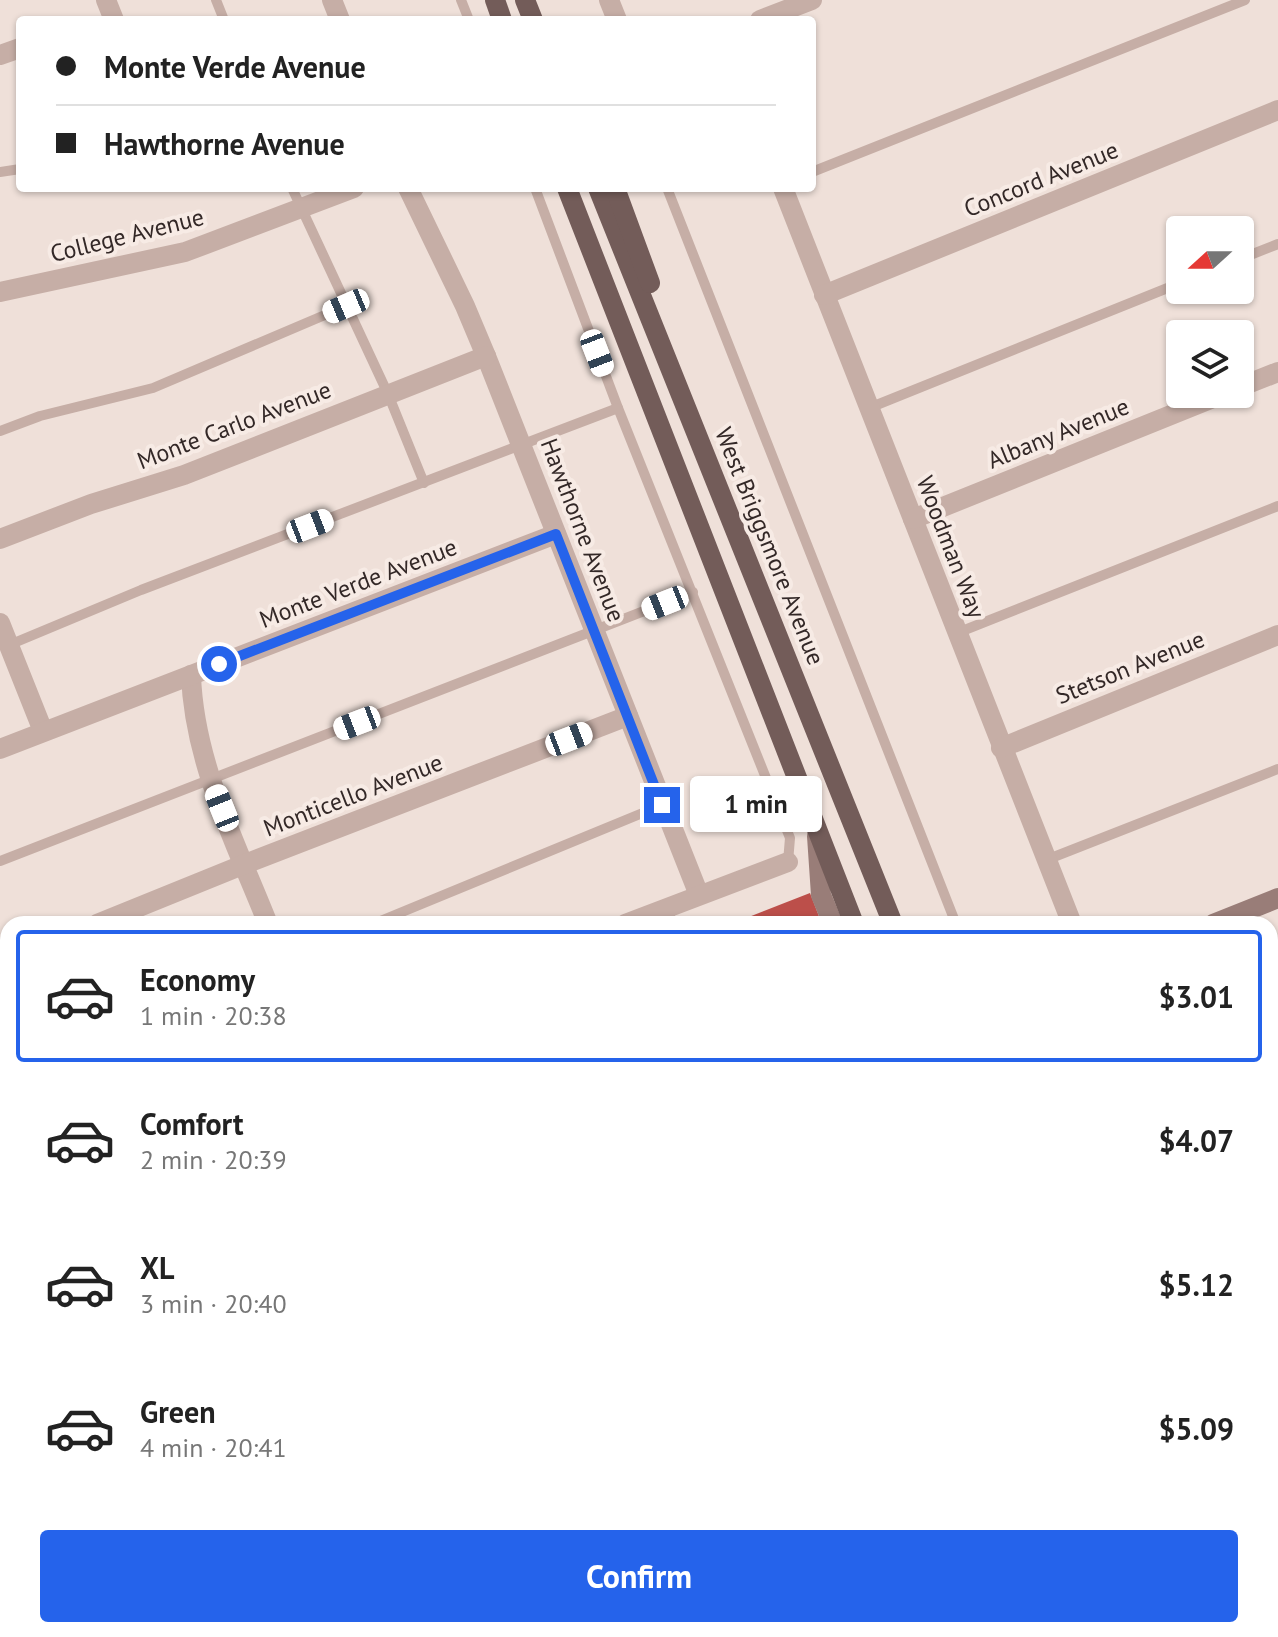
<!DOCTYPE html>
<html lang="en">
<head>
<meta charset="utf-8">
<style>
	:root { --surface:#fff; --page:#f2f2f2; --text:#222; --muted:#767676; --line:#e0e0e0; --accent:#2563eb }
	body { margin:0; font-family:"PT Sans",sans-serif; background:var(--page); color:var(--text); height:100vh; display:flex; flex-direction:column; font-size:30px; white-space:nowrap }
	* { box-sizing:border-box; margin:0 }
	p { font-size:26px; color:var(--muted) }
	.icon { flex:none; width:44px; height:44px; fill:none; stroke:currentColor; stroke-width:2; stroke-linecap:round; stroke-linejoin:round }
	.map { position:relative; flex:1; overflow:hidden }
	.panel { position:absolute; left:0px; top:916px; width:1278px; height:722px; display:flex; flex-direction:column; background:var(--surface); border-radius:24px 24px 0 0; box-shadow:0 2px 6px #0004 }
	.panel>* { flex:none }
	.top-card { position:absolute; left:16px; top:16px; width:800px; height:176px; border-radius:8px; box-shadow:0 2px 6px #0004; display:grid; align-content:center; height:176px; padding:0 40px; background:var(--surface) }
	.needle { width:52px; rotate:249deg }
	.controls { position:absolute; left:1166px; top:216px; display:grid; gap:16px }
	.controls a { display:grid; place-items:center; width:88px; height:88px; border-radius:8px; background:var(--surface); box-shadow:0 2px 6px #0004; font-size:40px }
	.end { position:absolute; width:36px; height:36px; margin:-18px; border:10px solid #2563eb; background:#fff; box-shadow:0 0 0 4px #fff }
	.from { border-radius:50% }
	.bubble { position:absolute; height:56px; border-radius:8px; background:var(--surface); box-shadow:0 2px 6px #0004; font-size:26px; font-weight:700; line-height:56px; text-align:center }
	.car { position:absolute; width:24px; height:48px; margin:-24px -12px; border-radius:10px; box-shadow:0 0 6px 2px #0007; background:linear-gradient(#fff 24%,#345 0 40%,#fff 0 76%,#345 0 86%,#fff 0) }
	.top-card b { display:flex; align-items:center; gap:28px; height:76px; font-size:30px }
	.top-card b+b { border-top:2px solid var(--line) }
	.top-card i { width:20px; height:20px; background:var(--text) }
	ul { padding:14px 0 0; list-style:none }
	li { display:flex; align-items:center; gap:24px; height:132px; margin:0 16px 12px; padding:0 24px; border:4px solid transparent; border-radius:8px }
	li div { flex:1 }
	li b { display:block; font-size:30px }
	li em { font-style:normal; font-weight:700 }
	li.current { border-color:var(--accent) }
	li>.icon { width:72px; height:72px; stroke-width:1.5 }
	.cta { display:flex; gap:16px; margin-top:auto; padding:16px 40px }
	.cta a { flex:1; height:92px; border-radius:8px; background:var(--accent); color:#fff; font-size:32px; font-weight:700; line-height:92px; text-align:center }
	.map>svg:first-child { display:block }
</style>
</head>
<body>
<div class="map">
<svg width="1278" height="1637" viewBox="0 0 1278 1637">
	<rect width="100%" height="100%" fill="#efe0d9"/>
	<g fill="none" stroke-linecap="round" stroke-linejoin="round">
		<!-- canal -->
		<path stroke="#7ba9a2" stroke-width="18" d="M 1143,1630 L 1144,1637"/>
	</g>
	<!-- building -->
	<g fill="#bc4f4a">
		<path d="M 810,893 L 822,924 L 731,924 Z"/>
		<path d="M 197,1630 L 264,1630 L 259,1637 L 192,1637 Z"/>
		<path d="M 895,1630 L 933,1630 L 935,1637 L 896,1637 Z"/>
		<path d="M 993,1630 L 1021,1630 L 1023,1637 L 995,1637 Z"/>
	</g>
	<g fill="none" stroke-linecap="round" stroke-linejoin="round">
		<!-- service -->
		<g stroke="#c6aea6" stroke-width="10">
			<path d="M 216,0 L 224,20"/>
			<path d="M 461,0 L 469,20"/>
			<path d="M 0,172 L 20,169"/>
			<path d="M 812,172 L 1245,0"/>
			<path d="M 292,188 L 388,394 L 424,483"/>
			<path d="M 535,188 L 618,408 L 790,838 L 788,862"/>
			<path d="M 667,188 L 956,924"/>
			<path d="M 1240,259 L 1278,244"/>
			<path d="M 869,408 L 1180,283"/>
			<path d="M 0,431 L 40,416 L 153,388 L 346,306"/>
			<path d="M 957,633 L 1278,506"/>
			<path d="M 9,645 L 141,590 L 618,408"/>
			<path d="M 1046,860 L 1278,769"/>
			<path d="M 0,861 L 693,592"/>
			<path d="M 666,907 L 673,924"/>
			<path d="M 373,924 L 662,805"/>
			<path d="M 1270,1051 L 1278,1048"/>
			<path d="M 0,1073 L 8,1069"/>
			<path d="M 0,1283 L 8,1279"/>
			<path d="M 1270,1346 L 1278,1368"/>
			<path d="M 290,1637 L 296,1630"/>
		</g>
		<!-- minor -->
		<g stroke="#c6aea6" stroke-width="20">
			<path d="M 106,0 L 114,20"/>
			<path d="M 332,0 L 340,20"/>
			<path d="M 609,0 L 617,20"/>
			<path d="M 0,55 L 20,48"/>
			<path d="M 408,188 L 465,306 L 486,356 L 699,895"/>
			<path d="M 783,188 L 1072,924"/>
			<path d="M 824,295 L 1278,110"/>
			<path d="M 1240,387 L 1278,372"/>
			<path d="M 913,519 L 1223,394"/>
			<path d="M 0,539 L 91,504 L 184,475 L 486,356"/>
			<path d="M 0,623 L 43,731"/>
			<path d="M 191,675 C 194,763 236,843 268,924"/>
			<path d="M 1001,748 L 1278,635"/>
			<path d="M 0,749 L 556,534"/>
			<path d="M 97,924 L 245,864 L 628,716"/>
			<path d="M 625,924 L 788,862"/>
			<path d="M 0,964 L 8,960"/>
			<path d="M 1270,1004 L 1278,1025"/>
			<path d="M 0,1176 L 8,1173"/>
			<path d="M 679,1630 L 682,1637"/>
			<path d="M 961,1630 L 963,1637"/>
			<path d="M 1242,1630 L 1243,1637"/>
			<path d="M 522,1637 L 539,1630"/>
			<path d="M 727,1637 L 746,1630"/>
		</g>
		<!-- tertiary -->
		<g stroke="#c6aea6" stroke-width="20">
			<path d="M 760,20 L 812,0"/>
			<path d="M 0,292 L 185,252 L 354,188"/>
		</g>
		<!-- secondary -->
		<g stroke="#997d78" stroke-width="20">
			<path d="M 817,836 L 821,895 L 833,924"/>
			<path d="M 1213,924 L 1278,898"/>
			<path d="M 0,1405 L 8,1402"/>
		</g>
		<!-- primary -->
		<g stroke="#735c59" stroke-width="20">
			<path d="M 495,0 L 502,20"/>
			<path d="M 525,0 L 533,20"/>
			<path d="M 567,188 L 854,924"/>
			<path d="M 598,188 L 893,924"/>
			<path d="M 615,188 L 650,283"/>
			<path d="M 1091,1630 L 1093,1637"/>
			<path d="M 1194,1630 L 1195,1637"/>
		</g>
	</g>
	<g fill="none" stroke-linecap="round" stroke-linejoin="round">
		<!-- route -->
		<path stroke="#2563eb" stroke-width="10" d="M 219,664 L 556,534 L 662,805"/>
	</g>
	<g text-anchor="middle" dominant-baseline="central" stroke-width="8" stroke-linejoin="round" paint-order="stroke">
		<!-- street labels -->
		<g font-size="24" fill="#332827" stroke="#f7ebe5">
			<text transform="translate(1041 179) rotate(-22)">Concord Avenue</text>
			<text transform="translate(127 235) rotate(-14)">College Avenue</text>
			<text transform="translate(234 425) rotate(-21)">Monte Carlo Avenue</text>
			<text transform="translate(1058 433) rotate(-22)">Albany Avenue</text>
			<text transform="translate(583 530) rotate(69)">Hawthorne Avenue</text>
			<text transform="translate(770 546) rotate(68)">West Briggsmore Avenue</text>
			<text transform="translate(951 547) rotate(69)">Woodman Way</text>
			<text transform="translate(358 583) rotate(-21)">Monte Verde Avenue</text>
			<text transform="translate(1130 667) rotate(-22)">Stetson Avenue</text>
			<text transform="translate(353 795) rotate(-21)">Monticello Avenue</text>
		</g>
	</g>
</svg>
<div class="controls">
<a><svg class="needle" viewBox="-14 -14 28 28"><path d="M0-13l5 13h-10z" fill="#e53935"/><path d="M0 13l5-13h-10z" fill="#767676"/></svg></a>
<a><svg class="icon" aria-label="layers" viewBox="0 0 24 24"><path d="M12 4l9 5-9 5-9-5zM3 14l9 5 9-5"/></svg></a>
</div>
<i class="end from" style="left:219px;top:664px"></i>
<i class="end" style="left:662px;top:805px"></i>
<div class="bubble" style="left:690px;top:776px;width:132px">1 min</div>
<i class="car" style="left:346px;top:306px;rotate:247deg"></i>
<i class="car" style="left:597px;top:353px;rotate:159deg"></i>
<i class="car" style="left:310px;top:526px;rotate:69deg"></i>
<i class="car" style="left:665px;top:603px;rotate:248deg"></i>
<i class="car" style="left:357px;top:723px;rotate:249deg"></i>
<i class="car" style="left:569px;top:739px;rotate:69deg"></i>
<i class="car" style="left:222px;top:808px;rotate:338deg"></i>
<div class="top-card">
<b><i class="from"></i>Monte Verde Avenue</b>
<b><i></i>Hawthorne Avenue</b>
</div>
<section class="panel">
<ul>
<li class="current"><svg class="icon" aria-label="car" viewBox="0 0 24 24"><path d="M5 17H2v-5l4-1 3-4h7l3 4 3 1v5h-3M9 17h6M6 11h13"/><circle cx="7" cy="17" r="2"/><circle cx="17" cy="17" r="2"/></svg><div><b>Economy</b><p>1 min · 20:38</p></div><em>$3.01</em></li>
<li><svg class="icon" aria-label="car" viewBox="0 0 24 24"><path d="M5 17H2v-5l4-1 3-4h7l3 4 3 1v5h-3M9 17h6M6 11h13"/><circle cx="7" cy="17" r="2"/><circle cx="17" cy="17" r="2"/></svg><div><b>Comfort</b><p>2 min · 20:39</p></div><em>$4.07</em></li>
<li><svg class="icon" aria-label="car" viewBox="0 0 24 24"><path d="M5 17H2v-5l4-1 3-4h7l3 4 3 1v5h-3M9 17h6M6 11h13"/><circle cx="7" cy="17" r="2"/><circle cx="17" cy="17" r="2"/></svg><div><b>XL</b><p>3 min · 20:40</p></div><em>$5.12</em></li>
<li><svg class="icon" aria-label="car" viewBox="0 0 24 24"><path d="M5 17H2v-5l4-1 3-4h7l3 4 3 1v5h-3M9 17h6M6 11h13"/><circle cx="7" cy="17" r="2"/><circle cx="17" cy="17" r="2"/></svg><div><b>Green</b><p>4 min · 20:41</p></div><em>$5.09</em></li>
</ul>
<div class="cta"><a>Confirm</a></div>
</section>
</div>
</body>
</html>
